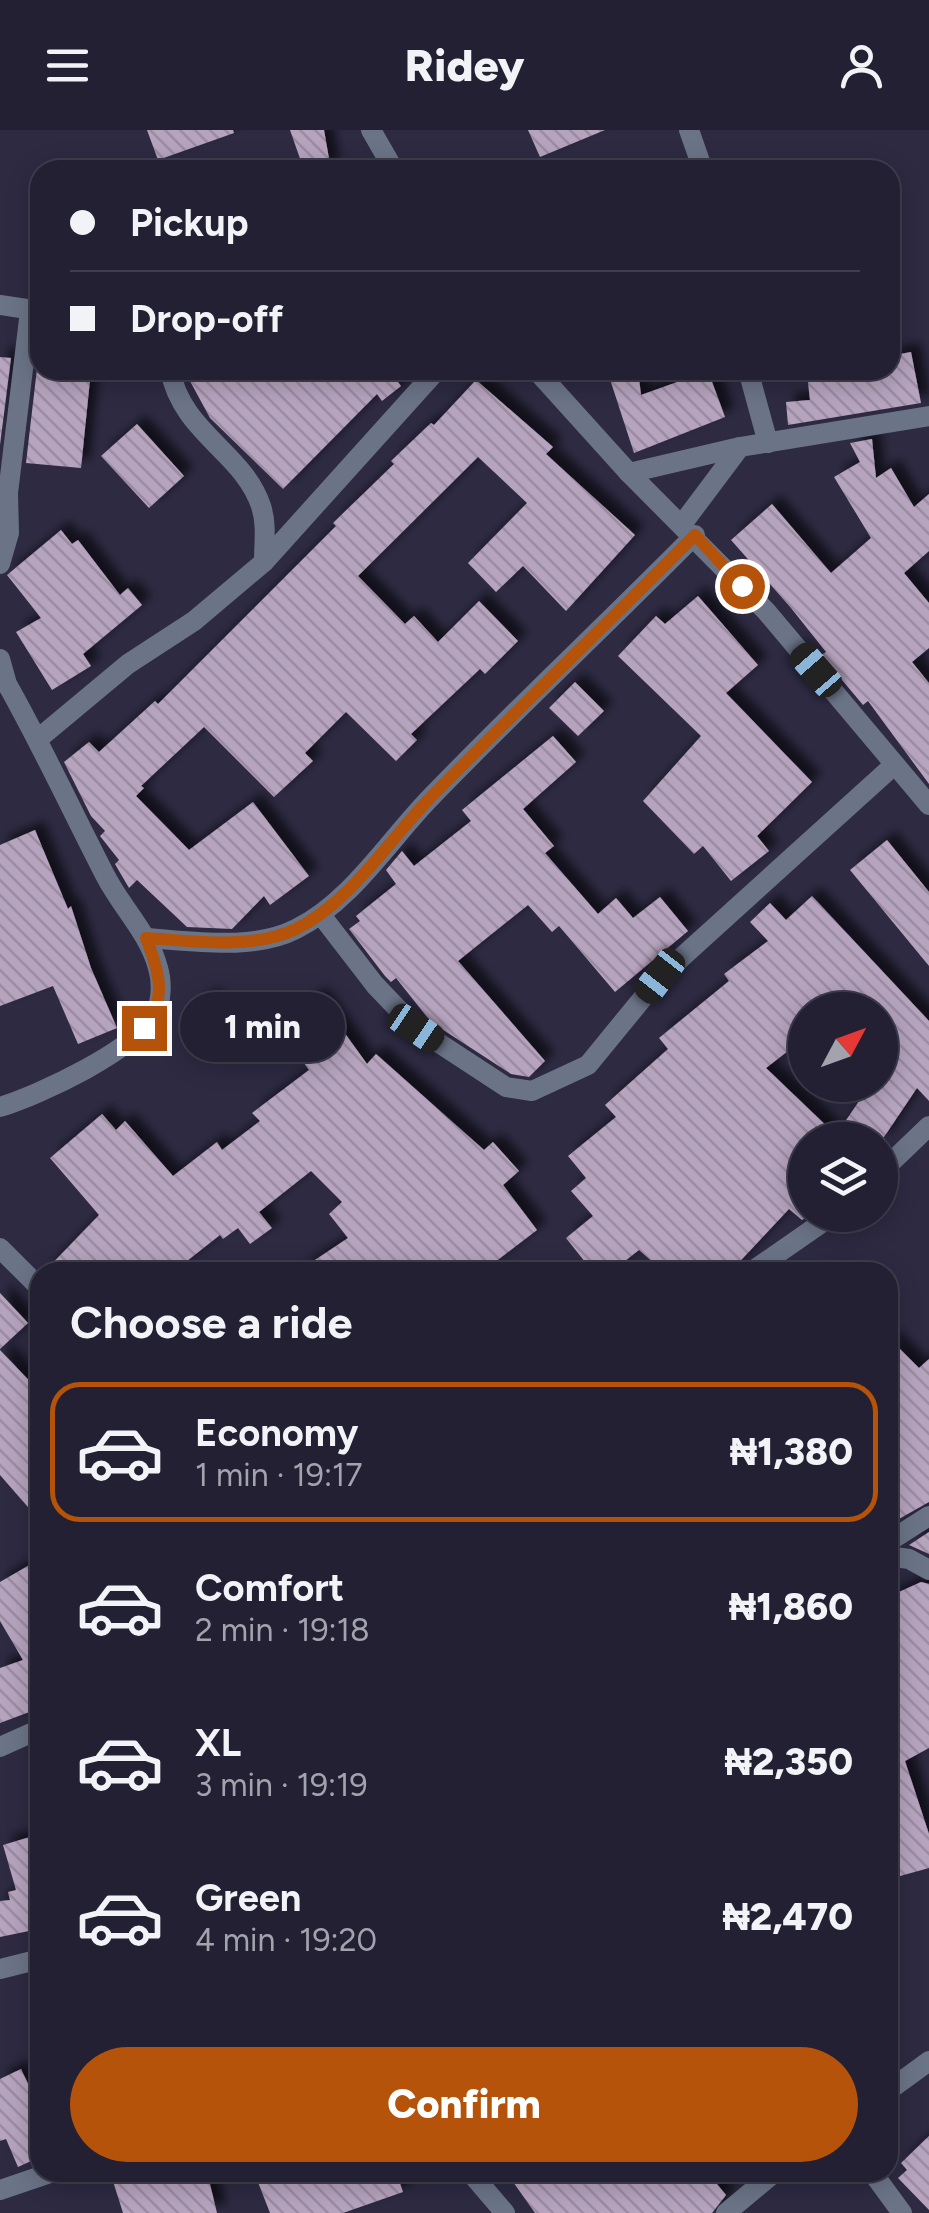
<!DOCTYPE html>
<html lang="en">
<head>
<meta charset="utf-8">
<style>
	:root { --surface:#222032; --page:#2a283a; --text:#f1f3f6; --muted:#a2a3ac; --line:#3f3e4d; --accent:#b45309 }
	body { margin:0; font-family:Figtree,sans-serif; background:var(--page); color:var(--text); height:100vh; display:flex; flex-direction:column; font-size:38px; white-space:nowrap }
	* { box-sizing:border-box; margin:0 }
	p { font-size:32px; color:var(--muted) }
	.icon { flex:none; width:55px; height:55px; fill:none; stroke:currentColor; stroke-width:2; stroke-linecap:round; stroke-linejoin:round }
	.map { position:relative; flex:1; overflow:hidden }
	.sheet { position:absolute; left:30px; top:1132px; width:868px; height:920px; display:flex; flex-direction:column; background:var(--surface); border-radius:30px; box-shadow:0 5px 25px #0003,0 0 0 2px var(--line) }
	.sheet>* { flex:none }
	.guide { position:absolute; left:30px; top:30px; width:870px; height:220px; border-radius:30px; box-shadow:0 5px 25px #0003,0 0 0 2px var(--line); display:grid; align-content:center; height:220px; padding:0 40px; background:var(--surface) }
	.needle { width:65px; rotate:49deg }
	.controls { position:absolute; left:788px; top:862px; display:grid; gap:20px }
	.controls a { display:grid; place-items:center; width:110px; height:110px; border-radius:50%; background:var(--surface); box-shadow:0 5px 25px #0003,0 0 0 2px var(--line); font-size:50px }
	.end { position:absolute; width:45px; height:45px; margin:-22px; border:12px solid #b45309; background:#fff; box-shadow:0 0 0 5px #fff }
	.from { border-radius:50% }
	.bubble { position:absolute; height:70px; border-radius:35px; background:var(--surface); box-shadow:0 5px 25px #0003,0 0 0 2px var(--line); font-size:32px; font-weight:800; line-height:70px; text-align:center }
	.car { position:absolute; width:30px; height:60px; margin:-30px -15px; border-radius:12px; box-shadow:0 0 8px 2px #0007; background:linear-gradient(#222 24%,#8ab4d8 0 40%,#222 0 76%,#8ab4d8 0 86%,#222 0) }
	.guide b { display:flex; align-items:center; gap:35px; height:95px; font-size:38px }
	.guide b+b { border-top:2px solid var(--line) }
	.guide i { width:25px; height:25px; background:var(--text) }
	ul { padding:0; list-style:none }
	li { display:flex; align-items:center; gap:30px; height:140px; margin:0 20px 15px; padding:0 20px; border:5px solid transparent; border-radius:30px }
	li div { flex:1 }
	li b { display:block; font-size:38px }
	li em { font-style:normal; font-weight:800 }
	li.active { border-color:var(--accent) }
	li>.icon { width:90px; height:90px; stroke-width:1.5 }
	h2 { padding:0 40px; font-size:45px; line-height:120px }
	.button { display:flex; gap:20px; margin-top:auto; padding:20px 40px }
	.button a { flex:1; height:115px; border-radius:60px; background:var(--accent); color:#fff; font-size:40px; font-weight:800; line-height:115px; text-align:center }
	header { display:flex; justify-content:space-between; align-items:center; height:130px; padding:0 40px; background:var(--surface); font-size:45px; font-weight:800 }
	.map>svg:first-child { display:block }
</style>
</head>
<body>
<header><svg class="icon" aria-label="menu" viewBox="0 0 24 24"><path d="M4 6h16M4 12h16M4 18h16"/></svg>Ridey<svg class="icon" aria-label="person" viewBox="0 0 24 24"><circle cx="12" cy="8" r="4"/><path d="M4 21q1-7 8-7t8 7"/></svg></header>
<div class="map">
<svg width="929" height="2083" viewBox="0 0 929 2083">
	<defs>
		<pattern id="building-back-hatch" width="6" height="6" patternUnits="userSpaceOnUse" patternTransform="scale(2.5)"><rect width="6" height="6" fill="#b6a3be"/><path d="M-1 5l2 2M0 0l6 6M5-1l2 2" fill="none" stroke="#9a8ca1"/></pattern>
		<filter id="shadow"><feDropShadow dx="9" dy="-9" stdDeviation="5" flood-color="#0009"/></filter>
	</defs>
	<rect width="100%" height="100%" fill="#2d2a42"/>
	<!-- building -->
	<g fill="url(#building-back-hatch)" fill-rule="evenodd" filter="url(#shadow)">
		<path d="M 147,0 L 233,0 L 234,3 L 158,30 Z"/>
		<path d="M 290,0 L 324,0 L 331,40 L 304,40 Z"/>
		<path d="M 528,0 L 605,0 L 540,27 Z"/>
		<path d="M 911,222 L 921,273 L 788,295 L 786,272 L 810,270 L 807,244 L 890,240 L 890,226 Z"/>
		<path d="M 0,227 L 11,228 L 0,315 Z"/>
		<path d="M 38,230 L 40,240 L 91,240 L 81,338 L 26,333 Z"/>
		<path d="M 184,240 L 401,240 L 394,247 L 401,256 L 382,271 L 377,264 L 283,359 L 210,288 Z"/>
		<path d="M 607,240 L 638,240 L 641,265 L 708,241 L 725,287 L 634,323 Z"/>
		<path d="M 476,250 L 553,317 L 546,324 L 635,405 L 566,481 L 523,436 L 496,462 L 468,433 L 527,373 L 478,327 L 358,446 L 405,494 L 414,486 L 438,512 L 479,471 L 518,511 L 485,544 L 480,539 L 411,604 L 417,610 L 396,631 L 346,582 L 305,623 L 313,631 L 274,667 L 204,597 L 141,656 L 144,658 L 136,666 L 189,720 L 253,672 L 309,746 L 270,775 L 264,766 L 232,799 L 187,797 L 137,750 L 129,758 L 115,734 L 119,730 L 100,706 L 105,701 L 91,686 L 64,632 L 89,612 L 99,622 L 155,571 L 158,574 L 336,396 L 333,393 L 394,334 L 391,331 L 431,293 L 434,295 Z"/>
		<path d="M 137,294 L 184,346 L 149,378 L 101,326 Z"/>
		<path d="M 872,309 L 876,348 L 891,338 L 914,377 L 929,364 L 929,421 L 904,443 L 929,473 L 929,518 L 912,532 L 929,553 L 929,654 L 868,571 L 863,575 L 821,525 L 826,522 L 791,478 L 731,410 L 772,374 L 831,443 L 871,408 L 834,347 L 860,332 L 850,313 Z"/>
		<path d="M 61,400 L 72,414 L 78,410 L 120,465 L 128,458 L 142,475 L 83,524 L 91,536 L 52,560 L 16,502 L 41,488 L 7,445 Z"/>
		<path d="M 698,466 L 758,535 L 726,563 L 812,652 L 757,706 L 769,721 L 731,751 L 703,716 L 694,724 L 643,671 L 701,606 L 618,526 L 656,486 L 665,494 Z"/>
		<path d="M 575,552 L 604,581 L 578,606 L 549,578 Z"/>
		<path d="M 553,606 L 576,632 L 523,679 L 554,716 L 545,723 L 598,784 L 616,768 L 633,788 L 660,767 L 688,801 L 615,862 L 559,796 L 552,802 L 528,775 L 458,831 L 545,931 L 529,947 L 511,944 L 431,892 L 396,848 L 391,852 L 385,846 L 349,799 L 360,791 L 356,786 L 396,754 L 386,740 L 402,721 L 414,736 L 471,691 L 462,680 Z"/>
		<path d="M 35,700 L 68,779 L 71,776 L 91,838 L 117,898 L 78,914 L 53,856 L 0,876 L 0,715 Z"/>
		<path d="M 887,710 L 929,762 L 929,836 L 850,740 Z"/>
		<path d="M 812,766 L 929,891 L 929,971 L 917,958 L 882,1010 L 805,1010 L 805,1088 L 802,1090 L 789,1079 L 730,1142 L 664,1142 L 639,1120 L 611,1142 L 593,1142 L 566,1108 L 593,1086 L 571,1061 L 586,1048 L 568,1026 L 616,987 L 605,975 L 668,919 L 659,908 L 729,851 L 724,844 L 768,811 L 750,792 L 770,773 L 786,790 ZM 805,880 L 880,880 L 880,955 L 870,955 L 836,1005 L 766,938 L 805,908 Z"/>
		<path d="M 318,866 L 367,934 L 376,924 L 484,1020 L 493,1012 L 519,1041 L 503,1055 L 537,1100 L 482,1142 L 297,1142 L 348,1108 L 329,1084 L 342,1072 L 311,1041 L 259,1082 L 272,1098 L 250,1114 L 238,1098 L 223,1109 L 220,1105 L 173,1142 L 44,1142 L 99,1085 L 50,1028 L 102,984 L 116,1000 L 125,991 L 173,1046 L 217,1012 L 222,1020 L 260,991 L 252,983 L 309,940 L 277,896 Z"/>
		<path d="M 209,867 L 229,890 L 199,916 L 179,893 Z"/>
		<path d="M 0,1163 L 28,1193 L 0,1219 Z"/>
		<path d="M 888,1207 L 919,1238 L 929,1229 L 929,1372 L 890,1394 Z"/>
		<path d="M 0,1220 L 40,1262 L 40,1391 L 0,1345 Z"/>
		<path d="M 929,1402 L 929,1424 L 909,1415 Z"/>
		<path d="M 40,1429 L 40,1578 L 0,1593 L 0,1538 L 23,1530 L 0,1491 L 0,1452 Z"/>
		<path d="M 921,1452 L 929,1454 L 929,1618 L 905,1631 L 929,1704 L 929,1738 L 893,1748 L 888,1730 L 888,1590 L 893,1595 L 898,1591 L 888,1569 L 888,1467 Z"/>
		<path d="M 40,1704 L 40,1816 L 33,1817 L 29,1801 L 0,1807 L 0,1771 L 10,1770 L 8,1762 L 16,1760 L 3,1715 Z"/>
		<path d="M 21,1939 L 40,1979 L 40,2027 L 18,2037 L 6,2009 L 0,2011 L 0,1949 Z"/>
		<path d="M 929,2006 L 929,2080 L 898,2048 L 907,2040 L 901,2033 Z"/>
		<path d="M 132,2042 L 207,2042 L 217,2083 L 123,2083 L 112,2048 Z"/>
		<path d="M 254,2042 L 396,2042 L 403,2062 L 343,2083 L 270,2083 Z"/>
		<path d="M 506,2042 L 707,2042 L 726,2065 L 712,2083 L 535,2083 Z"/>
	</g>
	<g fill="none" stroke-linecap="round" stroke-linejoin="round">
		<!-- minor -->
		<g stroke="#6b7487" stroke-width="20">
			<path d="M 371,0 L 394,40"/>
			<path d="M 689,0 L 703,40"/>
			<path d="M 0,175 L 40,181"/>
			<path d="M 170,240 C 182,303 243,322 261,376 C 267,394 264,413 264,432"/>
			<path d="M 536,240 L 629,343 L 766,481 L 929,675"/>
			<path d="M 748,240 L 768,313"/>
			<path d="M 629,343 L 740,317 L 929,286"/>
			<path d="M 683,393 L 740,317"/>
			<path d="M 0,434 L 9,403 L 8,363 L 30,181"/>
			<path d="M 0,529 L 7,554 C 42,616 72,681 105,745 C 121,777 149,803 158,838 C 162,851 162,871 155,883 C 137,920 39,965 0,977"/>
			<path d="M 38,609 L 128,534 L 194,491 L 264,432 L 437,240"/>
			<path d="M 321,785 L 375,855 L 416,898 L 506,957 L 532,961 L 588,935 L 660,847 L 894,635"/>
			<path d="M 146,808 C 193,811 253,821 296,799 C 351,772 389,710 431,667 C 517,578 608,493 695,405"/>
			<path d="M 880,1043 L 929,996"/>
			<path d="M 0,1118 L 40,1158"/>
			<path d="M 751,1142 L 833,1085"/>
			<path d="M 888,1412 L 929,1386"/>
			<path d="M 888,1426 L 909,1429 L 929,1440"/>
			<path d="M 0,1617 L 40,1599"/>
			<path d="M 0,1839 L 40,1829"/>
			<path d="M 888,1961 L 929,1931"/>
			<path d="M 470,2042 L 505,2083"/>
			<path d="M 872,2042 L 902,2083"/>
			<path d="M 0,2060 L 53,2042"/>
			<path d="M 726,2083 L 775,2042"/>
		</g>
	</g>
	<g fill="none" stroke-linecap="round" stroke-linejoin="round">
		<!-- route -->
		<path stroke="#b45309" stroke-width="12" d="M 144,898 C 168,868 159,841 146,808 C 193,811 252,820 296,799 C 351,772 389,710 431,667 C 518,579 608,493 695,405 L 742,456"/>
	</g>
</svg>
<div class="controls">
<a><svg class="needle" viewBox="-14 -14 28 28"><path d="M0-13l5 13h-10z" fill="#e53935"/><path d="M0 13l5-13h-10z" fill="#a2a3ac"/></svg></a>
<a><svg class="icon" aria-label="layers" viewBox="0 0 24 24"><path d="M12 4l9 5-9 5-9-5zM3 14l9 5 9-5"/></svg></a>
</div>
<i class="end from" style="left:742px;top:456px"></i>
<i class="end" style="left:144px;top:898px"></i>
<div class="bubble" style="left:180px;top:862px;width:165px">1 min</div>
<i class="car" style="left:816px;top:540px;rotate:319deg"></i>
<i class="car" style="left:660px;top:846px;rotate:218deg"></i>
<i class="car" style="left:416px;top:898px;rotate:124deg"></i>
<div class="guide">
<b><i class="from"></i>Pickup</b>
<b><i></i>Drop-off</b>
</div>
<section class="sheet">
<h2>Choose a ride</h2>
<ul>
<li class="active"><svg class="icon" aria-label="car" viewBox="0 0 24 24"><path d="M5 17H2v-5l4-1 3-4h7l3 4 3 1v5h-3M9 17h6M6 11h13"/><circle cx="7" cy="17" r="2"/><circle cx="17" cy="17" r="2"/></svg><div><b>Economy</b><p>1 min · 19:17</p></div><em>₦1,380</em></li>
<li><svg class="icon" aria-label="car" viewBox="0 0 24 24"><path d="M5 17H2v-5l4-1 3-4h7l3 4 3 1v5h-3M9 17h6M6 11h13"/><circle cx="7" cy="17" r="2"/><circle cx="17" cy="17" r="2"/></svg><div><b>Comfort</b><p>2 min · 19:18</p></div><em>₦1,860</em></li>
<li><svg class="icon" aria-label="car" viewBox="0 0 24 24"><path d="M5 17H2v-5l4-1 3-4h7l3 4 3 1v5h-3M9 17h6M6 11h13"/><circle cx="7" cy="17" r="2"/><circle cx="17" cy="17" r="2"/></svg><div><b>XL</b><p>3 min · 19:19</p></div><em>₦2,350</em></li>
<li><svg class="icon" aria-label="car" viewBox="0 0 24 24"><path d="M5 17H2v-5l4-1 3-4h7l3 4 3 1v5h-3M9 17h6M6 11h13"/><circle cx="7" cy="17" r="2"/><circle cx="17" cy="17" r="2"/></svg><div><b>Green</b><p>4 min · 19:20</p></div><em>₦2,470</em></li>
</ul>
<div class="button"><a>Confirm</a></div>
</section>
</div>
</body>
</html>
